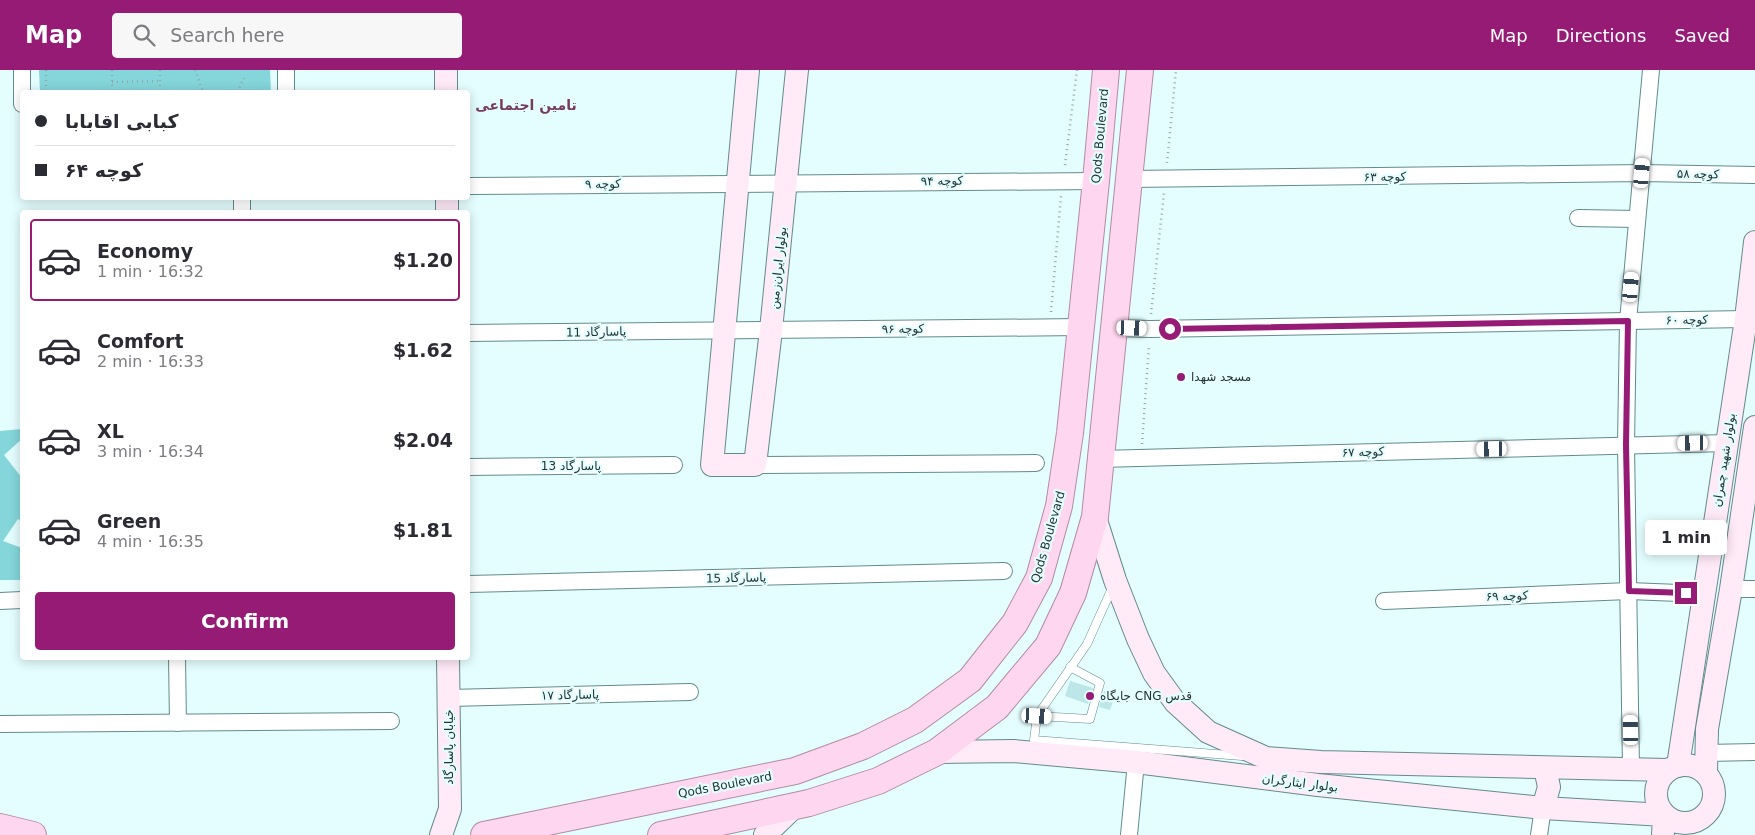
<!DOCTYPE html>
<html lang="en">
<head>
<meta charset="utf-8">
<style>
	:root { --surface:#fff; --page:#f7f7f7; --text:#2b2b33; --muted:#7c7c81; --line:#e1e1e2; --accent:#961b75 }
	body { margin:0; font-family:"DejaVu Sans",Cairo,sans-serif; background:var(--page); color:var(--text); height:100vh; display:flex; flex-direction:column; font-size:19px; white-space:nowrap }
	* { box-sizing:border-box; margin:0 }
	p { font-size:16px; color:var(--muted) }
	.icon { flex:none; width:28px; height:28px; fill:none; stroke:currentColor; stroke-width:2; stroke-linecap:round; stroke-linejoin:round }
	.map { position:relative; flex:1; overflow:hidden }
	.panel { position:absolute; left:20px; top:140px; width:450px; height:450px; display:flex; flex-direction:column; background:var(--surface); border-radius:5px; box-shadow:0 2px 12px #0003 }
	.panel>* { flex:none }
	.top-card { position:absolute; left:20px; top:20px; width:450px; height:110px; border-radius:5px; box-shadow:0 2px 12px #0003; display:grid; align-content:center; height:110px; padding:0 15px; background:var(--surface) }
	.end { position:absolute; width:22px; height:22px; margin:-11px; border:6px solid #961b75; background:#fff; box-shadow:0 0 0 2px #fff }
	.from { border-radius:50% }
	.bubble { position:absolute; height:35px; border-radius:5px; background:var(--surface); box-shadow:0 2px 12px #0003; font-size:16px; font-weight:600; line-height:35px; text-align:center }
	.car { position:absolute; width:15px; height:30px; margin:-15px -8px; border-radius:6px; box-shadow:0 0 4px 1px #0007; background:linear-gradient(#fff 24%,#345 0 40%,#fff 0 76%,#345 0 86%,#fff 0) }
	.top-card b { display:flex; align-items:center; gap:18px; height:48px; font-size:19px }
	.top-card b+b { border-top:1px solid var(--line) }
	.top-card i { width:12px; height:12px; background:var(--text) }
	ul { padding:9px 0 0; list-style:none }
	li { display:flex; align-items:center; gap:15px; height:82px; margin:0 10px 8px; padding:0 5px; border:2px solid transparent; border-radius:5px }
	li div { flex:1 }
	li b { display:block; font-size:19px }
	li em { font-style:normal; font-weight:600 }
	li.current { border-color:var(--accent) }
	li>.icon { width:45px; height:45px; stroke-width:1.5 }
	.cta { display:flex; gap:10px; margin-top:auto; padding:10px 15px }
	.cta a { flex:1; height:58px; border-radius:5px; background:var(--accent); color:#fff; font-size:20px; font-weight:600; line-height:58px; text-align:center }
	header { display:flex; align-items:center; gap:30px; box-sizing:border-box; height:70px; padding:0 25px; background:var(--accent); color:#fff }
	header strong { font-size:24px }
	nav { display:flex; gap:28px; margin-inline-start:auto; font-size:18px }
	.search { width:350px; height:45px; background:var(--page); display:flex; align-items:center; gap:12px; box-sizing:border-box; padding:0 18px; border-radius:5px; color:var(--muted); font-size:19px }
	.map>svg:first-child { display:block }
</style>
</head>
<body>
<header>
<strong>Map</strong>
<div class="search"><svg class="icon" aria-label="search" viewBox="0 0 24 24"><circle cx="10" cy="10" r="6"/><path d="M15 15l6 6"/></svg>Search here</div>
<nav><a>Map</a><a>Directions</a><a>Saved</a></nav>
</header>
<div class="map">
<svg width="1755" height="765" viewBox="0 0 1755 765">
	<rect width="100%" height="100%" fill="#e4fdfe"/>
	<!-- green -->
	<g fill="#84d6da">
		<path d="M 39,0 L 270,0 L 271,22 L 40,22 Z"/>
		<path d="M 22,359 L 22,369 L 4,385 L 22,408 L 22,452 L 18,449 L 3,471 L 22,478 L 22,510 L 0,510 L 0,361 Z"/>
	</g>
	<!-- building -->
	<g fill="#bce6e7">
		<path d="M 1070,611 L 1093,618 L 1088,634 L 1065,626 Z"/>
		<path d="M 1104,621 L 1115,625 L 1110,640 L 1099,637 Z"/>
	</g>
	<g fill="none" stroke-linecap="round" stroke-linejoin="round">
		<defs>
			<g id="lane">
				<path d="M 1113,516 L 1087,574 L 1037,646 L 1034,670 L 1242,686"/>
				<path d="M 1037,646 L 1090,649 L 1100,613 L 1070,597"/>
			</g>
			<g id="street">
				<path d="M 22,0 L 22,34"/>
				<path d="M 286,0 L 286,22"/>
				<path d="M 1129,109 L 1642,103 L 1755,105"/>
				<path d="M 468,116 L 1096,111"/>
				<path d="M 242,128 L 242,142"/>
				<path d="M 1578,148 L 1637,149"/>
				<path d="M 1113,258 L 1150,259 L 1746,249"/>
				<path d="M 468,263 L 1081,257"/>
				<path d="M 1100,389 L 1727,373"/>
				<path d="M 755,395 L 1036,393"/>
				<path d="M 468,397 L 674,395"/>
				<path d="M 468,514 L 1004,501"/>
				<path d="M 1731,519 L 1755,519"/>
				<path d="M 0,531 L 22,530"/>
				<path d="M 1384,531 L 1629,521 L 1704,524"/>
				<path d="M 177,588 L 178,653"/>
				<path d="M 449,628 L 690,622"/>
				<path d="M 0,654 L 391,651"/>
				<path d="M 1706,683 L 1755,682"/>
				<path d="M 1631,699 L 1626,375 L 1628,251 L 1651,0"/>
				<path d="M 1129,765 L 1136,692"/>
				<path d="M 1539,765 L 1543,738"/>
			</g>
			<g id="secondary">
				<path d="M 446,0 L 446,22"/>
				<path d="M 748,0 L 712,395 L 755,395 L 771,260 L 797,0"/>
				<path d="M 447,128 L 447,142"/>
				<path d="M 1095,447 L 1115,510 L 1138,569 L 1154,603 L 1175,632 L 1208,662 L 1266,688 L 1321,692 L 1668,700"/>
				<path d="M 937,682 L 1014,681 L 1136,692 L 1318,715 L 1543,738 L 1664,745 L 1663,765"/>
				<circle cx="1685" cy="724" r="29"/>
				<path d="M 1678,696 L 1746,249 L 1755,172"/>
				<path d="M 1706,703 L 1707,659 L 1731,519 L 1755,357"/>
				<path d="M 1543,738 L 1549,717 L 1545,698"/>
				<path d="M 441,765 L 450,739 L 448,588"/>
				<path d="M 765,765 L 796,735"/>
			</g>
			<g id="primary">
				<path d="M 0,757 L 33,765"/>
				<path d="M 484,765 L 795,701 L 863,676 L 915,650 L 970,610 L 1015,553 L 1039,508 L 1059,436 L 1070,363 L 1096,111 L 1106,0"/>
				<path d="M 661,765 L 809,733 L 878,711 L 937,682 L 997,637 L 1048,576 L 1073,523 L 1095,447 L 1140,0"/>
			</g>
		</defs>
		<!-- lane casing -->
		<use href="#lane" stroke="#648b8c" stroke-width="9"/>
		<!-- street casing -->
		<use href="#street" stroke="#648b8c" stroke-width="18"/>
		<!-- secondary casing -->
		<use href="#secondary" stroke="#648b8c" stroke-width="24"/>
		<!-- primary casing -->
		<use href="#primary" stroke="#b28ba7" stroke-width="28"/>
		<!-- path -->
		<g stroke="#92a7a8" stroke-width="2.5" stroke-dasharray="1 4" stroke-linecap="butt">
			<path d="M 46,0 L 46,22"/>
			<path d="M 112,0 L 112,22"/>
			<path d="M 160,0 L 160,22"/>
			<path d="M 195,0 L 203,22"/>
			<path d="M 112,12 L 160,11"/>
			<path d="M 237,22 L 244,8"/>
			<path d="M 1167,93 L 1176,0"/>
			<path d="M 1065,95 L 1077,0"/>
			<path d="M 1051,242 L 1061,126"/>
			<path d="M 1151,244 L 1164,123"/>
			<path d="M 1142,374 L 1149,275"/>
		</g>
		<!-- lane -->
		<use href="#lane" stroke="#fff" stroke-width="8"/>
		<!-- street -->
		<use href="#street" stroke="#fff" stroke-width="16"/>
		<!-- secondary -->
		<use href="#secondary" stroke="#ffeaf7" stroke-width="22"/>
		<!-- primary -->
		<use href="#primary" stroke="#fed6ef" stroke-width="26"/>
	</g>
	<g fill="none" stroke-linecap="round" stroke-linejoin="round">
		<!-- route -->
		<path stroke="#961b75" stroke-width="6" d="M 1170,259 L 1628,251 L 1626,375 L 1629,521 L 1686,523"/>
	</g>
	<!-- markers -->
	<g fill="#961b75" stroke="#e4fdfe" stroke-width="2">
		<circle cx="1181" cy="307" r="5"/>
		<circle cx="1090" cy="626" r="5"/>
	</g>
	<g text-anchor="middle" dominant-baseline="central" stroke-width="4.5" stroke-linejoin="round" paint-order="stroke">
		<!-- street labels -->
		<g font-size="12" fill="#243435" stroke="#e4fdfe">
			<text transform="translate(1100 66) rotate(-85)">Qods Boulevard</text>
			<text transform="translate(1698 104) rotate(1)">کوچه ۵۸</text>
			<text transform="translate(1385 107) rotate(-1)">کوچه ۶۳</text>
			<text transform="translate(942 111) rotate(-1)">کوچه ۹۴</text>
			<text transform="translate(603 114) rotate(-1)">کوچه ۹</text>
			<text transform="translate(778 198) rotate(-84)">بولوار ایران‌زمین</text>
			<text transform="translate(1687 250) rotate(-1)">کوچه ۶۰</text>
			<text transform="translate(903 259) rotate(-1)">کوچه ۹۶</text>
			<text transform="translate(596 262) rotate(-1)">پاسارگاد 11</text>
			<text transform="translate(1363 382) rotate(-2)">کوچه ۶۷</text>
			<text transform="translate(1724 390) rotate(-81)">بولوار شهید چمران</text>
			<text x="571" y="396">پاسارگاد 13</text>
			<text transform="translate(1048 467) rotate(-74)">Qods Boulevard</text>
			<text transform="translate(736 508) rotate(-1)">پاسارگاد 15</text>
			<text transform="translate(1507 526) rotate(-2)">کوچه ۶۹</text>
			<text transform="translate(570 625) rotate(-1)">پاسارگاد ۱۷</text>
			<text transform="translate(449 677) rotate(-90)">خیابان پاسارگاد</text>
			<text transform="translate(1300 713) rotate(7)">بولوار ایثارگران</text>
			<text transform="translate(725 715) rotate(-11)">Qods Boulevard</text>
		</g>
		<!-- poi labels -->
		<g font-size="12" fill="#243435" stroke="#e4fdfe" text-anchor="start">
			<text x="1191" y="307">مسجد شهدا</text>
			<text x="1100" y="626">جایگاه CNG قدس</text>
		</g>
		<!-- neighbourhood labels -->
		<g font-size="14" font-weight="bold" fill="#773a62" stroke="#e4fdfe">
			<text x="526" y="35">تامین اجتماعی</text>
		</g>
	</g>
</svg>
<i class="end from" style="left:1170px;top:259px"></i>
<i class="end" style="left:1686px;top:523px"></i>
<div class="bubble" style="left:1645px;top:450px;width:82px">1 min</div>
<i class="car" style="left:1642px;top:103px;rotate:5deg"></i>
<i class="car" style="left:1631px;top:217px;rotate:5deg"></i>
<i class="car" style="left:1132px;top:258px;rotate:92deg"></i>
<i class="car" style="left:1693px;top:373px;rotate:269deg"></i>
<i class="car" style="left:1492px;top:379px;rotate:269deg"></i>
<i class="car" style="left:1037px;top:646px;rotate:93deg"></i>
<i class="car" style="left:1631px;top:660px;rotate:359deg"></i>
<div class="top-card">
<b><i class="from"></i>کبابی اقابابا</b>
<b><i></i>کوچه ۶۴</b>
</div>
<section class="panel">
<ul>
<li class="current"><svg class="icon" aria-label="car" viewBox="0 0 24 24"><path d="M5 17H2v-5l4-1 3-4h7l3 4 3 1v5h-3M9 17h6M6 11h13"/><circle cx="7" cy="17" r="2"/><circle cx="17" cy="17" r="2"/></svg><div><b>Economy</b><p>1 min · 16:32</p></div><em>$1.20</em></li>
<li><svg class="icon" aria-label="car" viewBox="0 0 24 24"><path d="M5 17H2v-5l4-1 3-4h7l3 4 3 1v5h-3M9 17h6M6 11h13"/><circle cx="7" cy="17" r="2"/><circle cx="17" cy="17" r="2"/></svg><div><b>Comfort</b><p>2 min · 16:33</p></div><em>$1.62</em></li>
<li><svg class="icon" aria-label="car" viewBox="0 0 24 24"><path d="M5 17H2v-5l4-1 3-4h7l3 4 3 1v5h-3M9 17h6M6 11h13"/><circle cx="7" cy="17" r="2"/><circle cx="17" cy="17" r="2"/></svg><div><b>XL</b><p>3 min · 16:34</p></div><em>$2.04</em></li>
<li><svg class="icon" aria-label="car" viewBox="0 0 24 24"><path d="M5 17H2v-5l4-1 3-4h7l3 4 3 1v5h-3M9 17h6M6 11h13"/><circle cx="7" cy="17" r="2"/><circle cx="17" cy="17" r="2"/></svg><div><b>Green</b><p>4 min · 16:35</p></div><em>$1.81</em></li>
</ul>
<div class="cta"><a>Confirm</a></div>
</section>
</div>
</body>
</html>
